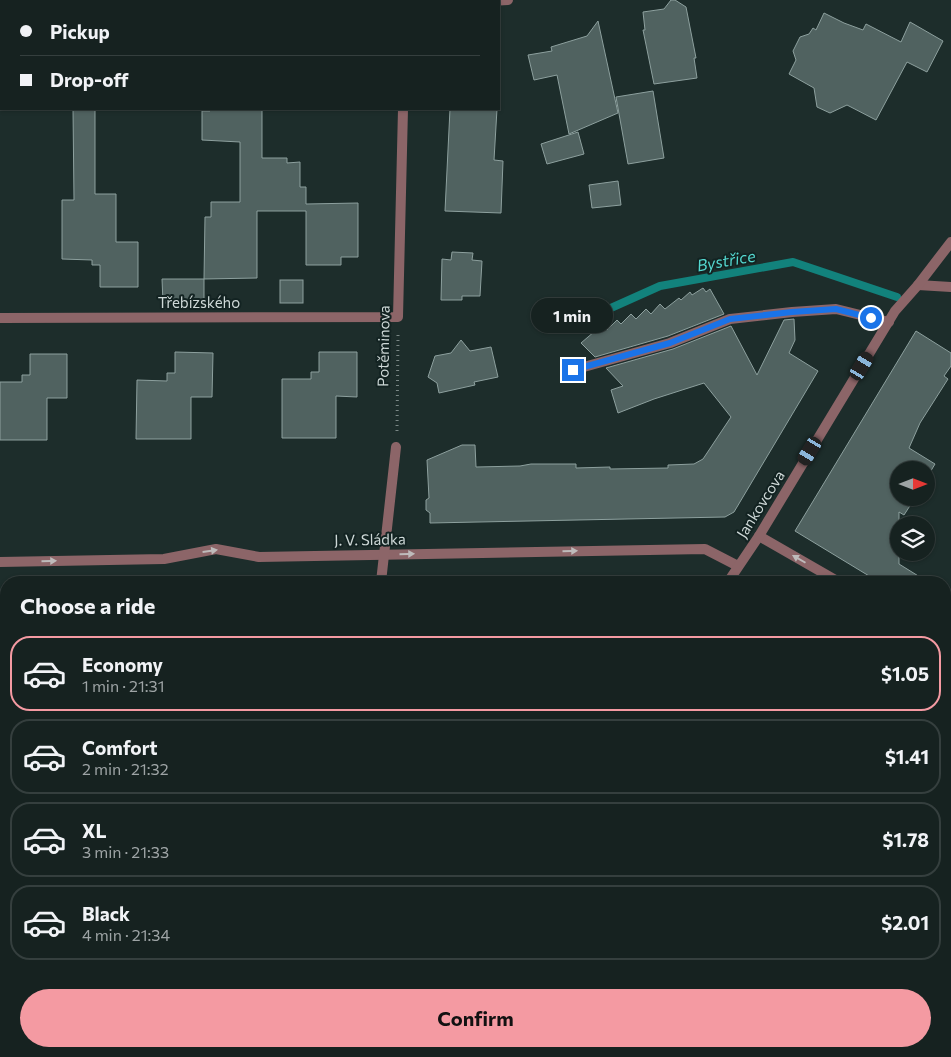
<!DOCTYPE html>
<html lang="en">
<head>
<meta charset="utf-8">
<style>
	:root { --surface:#162220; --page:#232f2d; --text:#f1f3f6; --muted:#9ea4a5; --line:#353f3e; --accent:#f49aa2 }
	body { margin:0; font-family:Commissioner,sans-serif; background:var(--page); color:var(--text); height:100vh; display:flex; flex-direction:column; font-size:19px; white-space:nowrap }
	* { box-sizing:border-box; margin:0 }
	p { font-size:16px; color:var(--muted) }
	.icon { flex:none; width:28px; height:28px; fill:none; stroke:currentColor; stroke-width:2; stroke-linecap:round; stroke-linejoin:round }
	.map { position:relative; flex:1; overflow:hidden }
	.panel { position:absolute; left:0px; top:576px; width:951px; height:481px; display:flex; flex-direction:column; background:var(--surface); border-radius:20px 20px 0 0; box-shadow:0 1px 4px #0004,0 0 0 1px var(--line) }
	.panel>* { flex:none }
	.hud { position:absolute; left:0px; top:0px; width:500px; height:110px; box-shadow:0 1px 4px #0004,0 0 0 1px var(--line); display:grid; align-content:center; height:110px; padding:0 20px; background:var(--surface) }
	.needle { width:32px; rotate:90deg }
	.tools { position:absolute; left:890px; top:461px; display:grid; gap:10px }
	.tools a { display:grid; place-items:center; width:45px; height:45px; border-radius:50%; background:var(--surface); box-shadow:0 1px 4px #0004,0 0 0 1px var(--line); font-size:25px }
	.end { position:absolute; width:22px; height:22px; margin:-11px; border:6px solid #1a73e8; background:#fff; box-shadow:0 0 0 2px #fff }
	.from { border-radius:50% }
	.bubble { position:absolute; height:35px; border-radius:18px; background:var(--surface); box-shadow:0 1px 4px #0004,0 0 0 1px var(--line); font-size:16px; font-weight:700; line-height:35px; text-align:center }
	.car { position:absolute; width:15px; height:30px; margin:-15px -8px; border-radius:6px; box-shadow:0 0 4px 1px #0007; background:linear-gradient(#222 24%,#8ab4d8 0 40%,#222 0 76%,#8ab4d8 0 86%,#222 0) }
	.hud b { display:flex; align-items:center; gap:18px; height:48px; font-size:19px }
	.hud b+b { border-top:1px solid var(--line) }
	.hud i { width:12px; height:12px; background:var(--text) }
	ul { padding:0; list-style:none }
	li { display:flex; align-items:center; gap:15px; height:75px; margin:0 10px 8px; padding:0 10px; border:2px solid var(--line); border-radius:20px }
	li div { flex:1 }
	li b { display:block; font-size:19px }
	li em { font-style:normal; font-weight:700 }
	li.current { border-color:var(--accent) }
	li>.icon { width:45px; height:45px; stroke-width:1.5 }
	h2 { padding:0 20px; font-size:22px; line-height:60px }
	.cta { display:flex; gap:10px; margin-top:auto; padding:10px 20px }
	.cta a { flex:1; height:58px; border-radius:30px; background:var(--accent); color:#111; font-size:20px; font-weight:700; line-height:58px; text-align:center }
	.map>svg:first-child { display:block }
</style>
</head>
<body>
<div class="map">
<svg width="951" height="1057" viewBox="0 0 951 1057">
	<rect width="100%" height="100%" fill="#1d2d2b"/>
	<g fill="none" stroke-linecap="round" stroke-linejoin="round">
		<!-- stream -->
		<path stroke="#12827c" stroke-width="8" d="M 564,329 L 660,286 L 793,262 L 897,297"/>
	</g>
	<!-- building -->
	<g fill="#506260" stroke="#8da09e">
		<path d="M 671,0 L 675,0 L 686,7 L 696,58 L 694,58 L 697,78 L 654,84 L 643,30 L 645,30 L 643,12 L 664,9 Z"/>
		<path d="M 824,13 L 844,23 L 863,30 L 866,24 L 901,42 L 910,22 L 943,41 L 927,72 L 907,62 L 876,120 L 847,105 L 830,113 L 817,107 L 814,88 L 789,74 L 796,60 L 793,51 L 800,37 L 809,34 L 813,28 L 816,30 Z"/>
		<path d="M 598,21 L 618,113 L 569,134 L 557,75 L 534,80 L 528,55 L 552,51 L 551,47 L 587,36 Z"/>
		<path d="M 653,91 L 664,158 L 628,164 L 616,97 Z"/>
		<path d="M 73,109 L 95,109 L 95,194 L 116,194 L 116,242 L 138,242 L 138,287 L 100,287 L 100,265 L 92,265 L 92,260 L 62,259 L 62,200 L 74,200 Z"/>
		<path d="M 210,109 L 262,109 L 262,158 L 287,158 L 287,163 L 300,162 L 300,187 L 306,187 L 306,204 L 358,203 L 358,257 L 341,257 L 341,265 L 306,265 L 306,211 L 257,211 L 257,278 L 204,279 L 205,217 L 211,217 L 211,202 L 240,202 L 240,142 L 202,140 L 202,111 L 210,111 Z"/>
		<path d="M 450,109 L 497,109 L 494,160 L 503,161 L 501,213 L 445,211 Z"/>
		<path d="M 578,132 L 584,154 L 547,164 L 541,144 Z"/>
		<path d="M 618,181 L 621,205 L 592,208 L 589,185 Z"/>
		<path d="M 452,252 L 473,253 L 472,260 L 482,261 L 480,296 L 462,296 L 462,300 L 441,300 L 442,259 L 451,260 Z"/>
		<path d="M 162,279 L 204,279 L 204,303 L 163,303 Z"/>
		<rect x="280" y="280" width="23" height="23"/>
		<path d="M 703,288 L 706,292 L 710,289 L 724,314 L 668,336 L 595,357 L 581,343 L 602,325 L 607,330 L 617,320 L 621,324 L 631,314 L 636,319 L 646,309 L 651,314 L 660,304 L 665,309 L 679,298 L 681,300 L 690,292 L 692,295 Z"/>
		<path d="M 794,319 L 795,340 L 789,353 L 818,371 L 734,512 L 725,517 L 430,523 L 430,513 L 426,510 L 426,500 L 429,498 L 427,460 L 462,445 L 475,445 L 476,467 L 520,466 L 531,464 L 576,464 L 576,468 L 610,467 L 610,469 L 668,468 L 668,465 L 694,464 L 703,459 L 731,417 L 704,383 L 654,399 L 618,413 L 611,390 L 623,386 L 606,368 L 673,349 L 731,326 L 757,375 L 784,320 Z"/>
		<path d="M 916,331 L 951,353 L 951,366 L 944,376 L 948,379 L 920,423 L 909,448 L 935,464 L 926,479 L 926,470 L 899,470 L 899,498 L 915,498 L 904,515 L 899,512 L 899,564 L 928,582 L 879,582 L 795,531 Z"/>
		<path d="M 461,340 L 470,351 L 491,347 L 498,377 L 474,382 L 475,385 L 439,393 L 437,383 L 428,377 L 435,356 L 451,353 Z"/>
		<path d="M 175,352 L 213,353 L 212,397 L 191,397 L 191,439 L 136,439 L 137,380 L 167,381 L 167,373 L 175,373 Z"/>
		<path d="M 319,352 L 357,352 L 357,397 L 336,396 L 336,438 L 282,438 L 282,379 L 311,379 L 311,372 L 319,372 Z"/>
		<path d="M 30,354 L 67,354 L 67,398 L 47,398 L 47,440 L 0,440 L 0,382 L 22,382 L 22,375 L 30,375 Z"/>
	</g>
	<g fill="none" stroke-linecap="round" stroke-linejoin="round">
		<!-- path -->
		<g stroke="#7a8785" stroke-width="3" stroke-dasharray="1 4" stroke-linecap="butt">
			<path d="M 397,431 L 398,335"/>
			<path d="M 945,1033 L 951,1032"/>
			<path d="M 932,1051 L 932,1057"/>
			<path d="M 944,1051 L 948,1056"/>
			<path d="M 660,1057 L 667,1051"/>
		</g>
		<!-- lane -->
		<g stroke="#8c6568" stroke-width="10">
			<path d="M 573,370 L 670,343 L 730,319 L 792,312 L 836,309 L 889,322"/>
			<path d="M 945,971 L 951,974"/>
			<path d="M 854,1057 L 855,1051"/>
		</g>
		<!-- street -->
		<g stroke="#8c6568" stroke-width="10">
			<path d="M 76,1 L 76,0"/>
			<path d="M 406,1 L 406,0"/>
			<path d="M 490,1 L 508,0"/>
			<path d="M 0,9 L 1,9"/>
			<path d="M 918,285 L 951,287"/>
			<path d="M 0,318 L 398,317 L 403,109"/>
			<path d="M 759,536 L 839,582"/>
			<path d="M 0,562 L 164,559 L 216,549 L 259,557 L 705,549 L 738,566"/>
			<path d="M 381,582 L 396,447"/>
			<path d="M 728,582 L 759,536 L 895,311 L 918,285 L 951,242"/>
			<path d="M 945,644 L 951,648"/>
			<path d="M 945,853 L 951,842"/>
			<path d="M 479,1057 L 481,1051"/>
		</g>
	</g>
	<!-- one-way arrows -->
	<defs><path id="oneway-solid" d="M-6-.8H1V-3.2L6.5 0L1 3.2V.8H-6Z" transform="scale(1.25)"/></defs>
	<g fill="#bebbbb">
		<use href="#oneway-solid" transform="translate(210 551) rotate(-8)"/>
		<use href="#oneway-solid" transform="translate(570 551) rotate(-1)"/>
		<use href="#oneway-solid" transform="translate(407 554) rotate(-1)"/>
		<use href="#oneway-solid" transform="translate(799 559) rotate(-150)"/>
		<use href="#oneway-solid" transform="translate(49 561) rotate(-1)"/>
	</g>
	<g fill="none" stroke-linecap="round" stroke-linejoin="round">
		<!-- route -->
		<path stroke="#1a73e8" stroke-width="6" d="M 573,370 L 670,343 L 730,319 L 792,312 L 836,309 L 871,318"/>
	</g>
	<g text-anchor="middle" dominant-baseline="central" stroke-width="4" stroke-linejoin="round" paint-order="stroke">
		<!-- street labels -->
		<g font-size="15" fill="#ced8d7" stroke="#132322">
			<text x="199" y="302">Třebízského</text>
			<text transform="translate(383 346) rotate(-89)">Potěminova</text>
			<text transform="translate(760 504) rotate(-58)">Jankovcova</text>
			<text transform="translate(370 539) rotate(-1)">J. V. Sládka</text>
		</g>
		<!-- water labels -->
		<g font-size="16" font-style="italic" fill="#54d8d0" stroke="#132322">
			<text transform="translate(726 260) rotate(-10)">Bystřice</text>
		</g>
	</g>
</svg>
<div class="tools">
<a><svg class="needle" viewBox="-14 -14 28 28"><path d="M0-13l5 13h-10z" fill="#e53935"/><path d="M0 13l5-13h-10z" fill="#9ea4a5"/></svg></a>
<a><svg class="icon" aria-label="layers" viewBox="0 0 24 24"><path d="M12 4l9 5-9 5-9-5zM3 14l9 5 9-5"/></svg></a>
</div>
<i class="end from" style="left:871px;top:318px"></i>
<i class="end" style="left:573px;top:370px"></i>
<div class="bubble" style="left:531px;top:298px;width:82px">1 min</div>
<i class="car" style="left:862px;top:366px;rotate:31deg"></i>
<i class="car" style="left:810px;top:451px;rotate:211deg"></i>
<div class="hud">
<b><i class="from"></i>Pickup</b>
<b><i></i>Drop-off</b>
</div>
<section class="panel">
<h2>Choose a ride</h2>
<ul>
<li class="current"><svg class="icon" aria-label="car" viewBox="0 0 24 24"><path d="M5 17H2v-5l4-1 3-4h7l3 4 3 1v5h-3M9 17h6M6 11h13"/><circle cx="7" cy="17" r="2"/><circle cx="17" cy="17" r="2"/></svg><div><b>Economy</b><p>1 min · 21:31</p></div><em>$1.05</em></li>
<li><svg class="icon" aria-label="car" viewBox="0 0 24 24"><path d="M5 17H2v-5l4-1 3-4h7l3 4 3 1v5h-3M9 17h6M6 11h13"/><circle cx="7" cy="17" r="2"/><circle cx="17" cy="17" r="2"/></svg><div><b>Comfort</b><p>2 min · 21:32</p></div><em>$1.41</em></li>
<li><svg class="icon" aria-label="car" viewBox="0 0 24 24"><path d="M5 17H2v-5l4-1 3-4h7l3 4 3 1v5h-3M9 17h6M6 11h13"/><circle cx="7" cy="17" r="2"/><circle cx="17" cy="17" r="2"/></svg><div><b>XL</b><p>3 min · 21:33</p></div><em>$1.78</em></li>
<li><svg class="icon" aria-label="car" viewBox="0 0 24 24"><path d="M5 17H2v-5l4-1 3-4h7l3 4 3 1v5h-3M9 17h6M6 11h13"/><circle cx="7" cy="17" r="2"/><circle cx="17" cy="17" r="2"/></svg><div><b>Black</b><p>4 min · 21:34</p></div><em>$2.01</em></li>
</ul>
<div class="cta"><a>Confirm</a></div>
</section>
</div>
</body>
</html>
